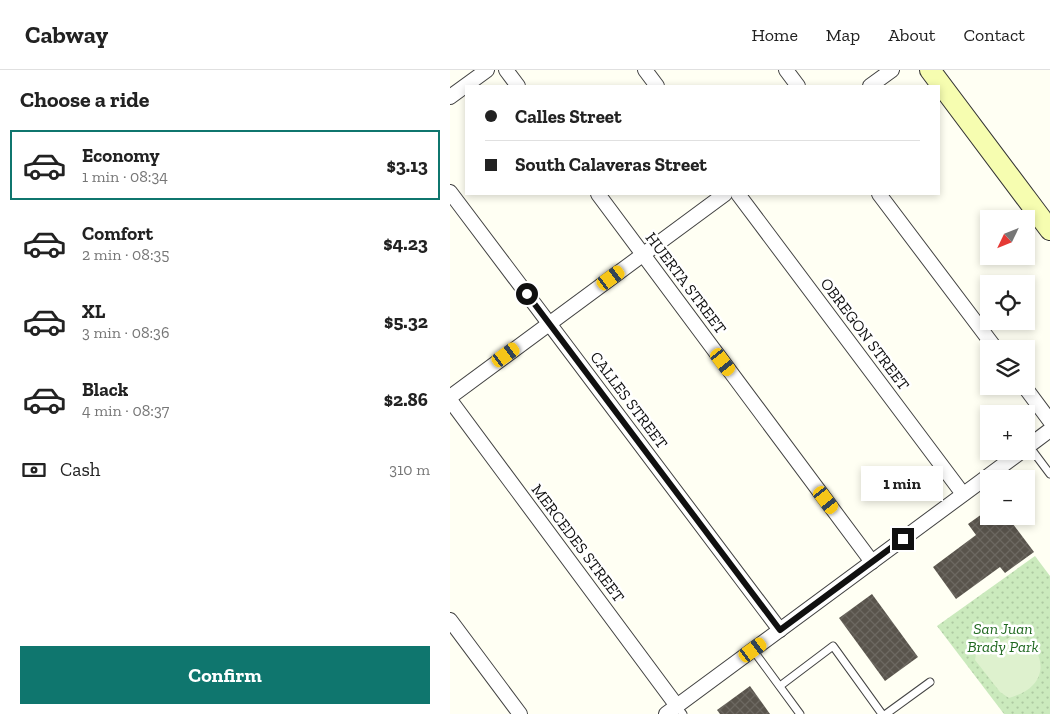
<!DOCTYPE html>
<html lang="en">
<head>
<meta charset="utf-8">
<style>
	:root { --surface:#fff; --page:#f6f6f6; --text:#222; --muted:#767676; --line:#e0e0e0; --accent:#0f766e }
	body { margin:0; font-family:"Zilla Slab",serif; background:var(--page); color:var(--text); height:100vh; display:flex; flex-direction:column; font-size:19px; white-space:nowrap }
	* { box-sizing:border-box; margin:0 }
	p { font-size:16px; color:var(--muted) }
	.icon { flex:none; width:28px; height:28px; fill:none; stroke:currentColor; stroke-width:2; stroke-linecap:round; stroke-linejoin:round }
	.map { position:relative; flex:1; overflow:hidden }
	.details { display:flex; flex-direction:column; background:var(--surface); width:450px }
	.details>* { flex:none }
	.banner { position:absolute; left:15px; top:15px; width:475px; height:110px; border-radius:0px; box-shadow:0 2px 8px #0003; display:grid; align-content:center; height:110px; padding:0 20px; background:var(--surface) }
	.needle { width:32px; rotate:227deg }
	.tools { position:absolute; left:530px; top:140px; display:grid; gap:10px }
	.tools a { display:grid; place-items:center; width:55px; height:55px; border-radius:0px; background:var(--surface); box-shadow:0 2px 8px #0003; font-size:25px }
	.end { position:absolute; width:22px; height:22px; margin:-11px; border:6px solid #101010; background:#fff; box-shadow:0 0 0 2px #fff }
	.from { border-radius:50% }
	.bubble { position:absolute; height:35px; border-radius:0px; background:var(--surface); box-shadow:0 2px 8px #0003; font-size:16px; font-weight:700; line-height:35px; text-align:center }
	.car { position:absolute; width:15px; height:30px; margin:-15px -8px; border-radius:6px; box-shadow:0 0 4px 1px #0007; background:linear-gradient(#f5c518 24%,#345 0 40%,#f5c518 0 76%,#345 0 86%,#f5c518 0) }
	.banner b { display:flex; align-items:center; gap:18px; height:48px; font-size:19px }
	.banner b+b { border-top:1px solid var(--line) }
	.banner i { width:12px; height:12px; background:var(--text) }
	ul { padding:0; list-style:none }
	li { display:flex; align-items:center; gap:15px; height:70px; margin:0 10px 8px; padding:0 10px; border:2px solid transparent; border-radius:0px }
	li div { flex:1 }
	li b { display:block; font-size:19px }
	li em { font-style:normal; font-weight:700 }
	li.current { border-color:var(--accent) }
	li>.icon { width:45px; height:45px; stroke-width:1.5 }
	h2 { padding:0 20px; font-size:22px; line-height:60px }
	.pay { display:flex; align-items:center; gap:12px; height:55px; padding:0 20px; font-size:19px }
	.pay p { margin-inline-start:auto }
	.primary-button { display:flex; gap:10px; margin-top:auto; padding:10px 20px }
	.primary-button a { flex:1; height:58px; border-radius:0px; background:var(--accent); color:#fff; font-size:20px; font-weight:700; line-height:58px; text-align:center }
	header { display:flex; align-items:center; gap:30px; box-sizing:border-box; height:70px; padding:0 25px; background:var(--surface); border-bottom:1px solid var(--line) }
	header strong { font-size:24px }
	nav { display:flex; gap:28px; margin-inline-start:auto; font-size:18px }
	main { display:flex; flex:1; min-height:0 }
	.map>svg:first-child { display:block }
</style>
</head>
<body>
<header>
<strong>Cabway</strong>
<nav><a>Home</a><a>Map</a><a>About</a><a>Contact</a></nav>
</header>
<main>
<section class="details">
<h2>Choose a ride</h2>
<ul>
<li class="current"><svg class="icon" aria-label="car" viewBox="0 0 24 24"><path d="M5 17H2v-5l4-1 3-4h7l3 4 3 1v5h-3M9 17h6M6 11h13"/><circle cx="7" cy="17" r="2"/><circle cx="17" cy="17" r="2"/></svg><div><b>Economy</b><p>1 min · 08:34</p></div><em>$3.13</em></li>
<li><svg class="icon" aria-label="car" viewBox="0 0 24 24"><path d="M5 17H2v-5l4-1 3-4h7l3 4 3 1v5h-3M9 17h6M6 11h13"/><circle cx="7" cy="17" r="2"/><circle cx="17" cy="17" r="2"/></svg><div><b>Comfort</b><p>2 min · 08:35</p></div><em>$4.23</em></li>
<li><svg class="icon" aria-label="car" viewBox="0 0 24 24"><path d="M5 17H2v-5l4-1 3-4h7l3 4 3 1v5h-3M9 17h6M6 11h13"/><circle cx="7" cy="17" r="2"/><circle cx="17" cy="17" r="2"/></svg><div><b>XL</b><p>3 min · 08:36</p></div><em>$5.32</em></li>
<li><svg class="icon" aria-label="car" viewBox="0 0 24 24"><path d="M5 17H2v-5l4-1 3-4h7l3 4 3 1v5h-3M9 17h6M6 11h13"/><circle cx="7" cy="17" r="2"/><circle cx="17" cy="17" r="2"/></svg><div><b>Black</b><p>4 min · 08:37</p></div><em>$2.86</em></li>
</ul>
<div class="pay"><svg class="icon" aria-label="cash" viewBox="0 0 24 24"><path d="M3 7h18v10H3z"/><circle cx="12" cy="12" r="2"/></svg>Cash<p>310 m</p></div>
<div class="primary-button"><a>Confirm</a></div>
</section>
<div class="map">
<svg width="600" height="644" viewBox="0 0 600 644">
	<defs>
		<pattern id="park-dots" width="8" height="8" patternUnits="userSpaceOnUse" patternTransform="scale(1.25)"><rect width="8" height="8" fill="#cbeabd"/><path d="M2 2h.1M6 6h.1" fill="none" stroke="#adc8a1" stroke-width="1.8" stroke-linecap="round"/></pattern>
		<pattern id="building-cross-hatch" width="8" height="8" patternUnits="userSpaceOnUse" patternTransform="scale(1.25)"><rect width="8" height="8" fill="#59544c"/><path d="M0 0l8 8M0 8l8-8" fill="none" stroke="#6c6861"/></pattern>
	</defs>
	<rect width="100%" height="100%" fill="#fffff3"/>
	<!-- park -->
	<path fill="url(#park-dots)" d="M 585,486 L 600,506 L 600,644 L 554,644 L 487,556 Z"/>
	<!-- pitch -->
	<path fill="#def1ce" d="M 565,565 C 586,570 600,597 583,615 C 577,622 568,625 559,628 L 550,622 L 525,590 L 526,584 Z"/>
	<!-- building -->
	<g fill="url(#building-cross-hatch)">
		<path d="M 539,439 L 539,446 L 557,446 L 584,482 L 555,503 L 550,497 L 506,529 L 483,497 L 526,465 L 518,454 Z"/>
		<path d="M 422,524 L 468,587 L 435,611 L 389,548 Z"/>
		<path d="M 300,616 L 320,644 L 270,644 L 267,640 Z"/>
	</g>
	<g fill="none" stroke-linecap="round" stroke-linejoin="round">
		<defs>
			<g id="lane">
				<path d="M 579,376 L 600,404"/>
				<path d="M 303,580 L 350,644"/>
				<path d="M 330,616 L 383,576 L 432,644"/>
				<path d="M 227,636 L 233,644"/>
				<path d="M 436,644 L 480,612"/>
			</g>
			<g id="street">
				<path d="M 56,0 L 68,16"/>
				<path d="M 195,0 L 207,16"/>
				<path d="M 336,0 L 348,16"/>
				<path d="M 420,16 L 442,0"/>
				<path d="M 0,27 L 37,0"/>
				<path d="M 0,122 L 330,560"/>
				<path d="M 148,124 L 422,492"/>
				<path d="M 288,124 L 513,424"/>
				<path d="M 429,124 L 546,279"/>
				<path d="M 574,316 L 600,351"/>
				<path d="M 0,327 L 275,124"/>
				<path d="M 0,330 L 227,636"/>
				<path d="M 576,378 L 600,360"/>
				<path d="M 0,550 L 70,644"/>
				<path d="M 216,644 L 572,381"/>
			</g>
			<path id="secondary" d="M 480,0 L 600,160"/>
		</defs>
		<!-- lane casing -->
		<use href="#lane" stroke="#434343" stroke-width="9"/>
		<!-- street casing -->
		<use href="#street" stroke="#434343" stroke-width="16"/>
		<!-- secondary casing -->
		<use href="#secondary" stroke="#323232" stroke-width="22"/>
		<!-- lane -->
		<use href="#lane" stroke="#fff" stroke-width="7"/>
		<!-- street -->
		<use href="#street" stroke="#fff" stroke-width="14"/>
		<!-- secondary -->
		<use href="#secondary" stroke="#f6fdb0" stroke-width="20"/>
	</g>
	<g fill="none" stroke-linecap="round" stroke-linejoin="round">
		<!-- route -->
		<path stroke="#101010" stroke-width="6" d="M 77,224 L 330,560 L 453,469"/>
	</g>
	<g text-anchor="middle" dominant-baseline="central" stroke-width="5" stroke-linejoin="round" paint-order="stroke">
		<!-- street labels -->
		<g font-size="16" fill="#101010" stroke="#fff">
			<text transform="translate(236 213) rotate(53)">HUERTA STREET</text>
			<text transform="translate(415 264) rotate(53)">OBREGON STREET</text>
			<text transform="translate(179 330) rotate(53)">CALLES STREET</text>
			<text transform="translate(128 473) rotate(53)">MERCEDES STREET</text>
		</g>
		<!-- park labels -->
		<g font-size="16" font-style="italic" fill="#206820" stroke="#fff">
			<text x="553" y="558">San Juan<tspan x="553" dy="18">Brady Park</tspan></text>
		</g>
	</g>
</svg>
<div class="tools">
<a><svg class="needle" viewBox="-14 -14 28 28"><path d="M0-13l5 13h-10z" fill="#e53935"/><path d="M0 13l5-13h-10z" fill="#767676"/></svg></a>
<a><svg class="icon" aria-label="locate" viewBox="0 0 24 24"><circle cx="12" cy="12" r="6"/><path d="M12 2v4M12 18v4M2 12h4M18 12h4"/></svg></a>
<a><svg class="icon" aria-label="layers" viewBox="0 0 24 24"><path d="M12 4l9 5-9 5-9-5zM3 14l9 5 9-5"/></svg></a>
<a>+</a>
<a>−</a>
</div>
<i class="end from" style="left:77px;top:224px"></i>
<i class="end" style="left:453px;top:469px"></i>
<div class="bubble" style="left:411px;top:396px;width:82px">1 min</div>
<i class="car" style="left:161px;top:208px;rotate:54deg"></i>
<i class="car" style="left:56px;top:285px;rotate:54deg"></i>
<i class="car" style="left:273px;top:292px;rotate:143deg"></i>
<i class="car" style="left:376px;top:430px;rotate:143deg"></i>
<i class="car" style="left:303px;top:580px;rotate:54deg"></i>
<div class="banner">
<b><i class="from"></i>Calles Street</b>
<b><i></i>South Calaveras Street</b>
</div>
</div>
</main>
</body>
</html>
